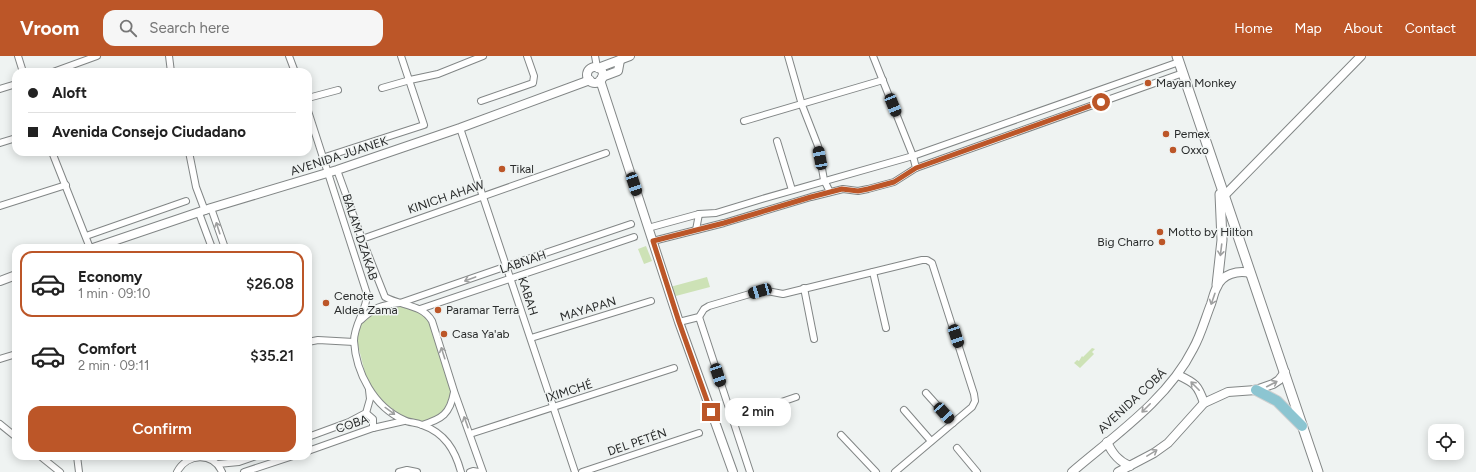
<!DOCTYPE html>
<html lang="en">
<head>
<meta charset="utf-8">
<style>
	:root { --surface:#fff; --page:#f6f6f6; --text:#222; --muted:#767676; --line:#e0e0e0; --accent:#bc5628 }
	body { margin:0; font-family:Figtree,sans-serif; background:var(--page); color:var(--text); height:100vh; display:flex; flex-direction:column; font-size:15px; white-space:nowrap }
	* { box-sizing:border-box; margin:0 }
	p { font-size:13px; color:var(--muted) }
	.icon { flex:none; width:22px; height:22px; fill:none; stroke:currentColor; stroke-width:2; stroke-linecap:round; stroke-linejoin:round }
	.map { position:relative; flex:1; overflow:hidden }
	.panel { position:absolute; left:12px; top:188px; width:300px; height:216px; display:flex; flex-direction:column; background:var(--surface); border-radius:12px; box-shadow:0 2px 10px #0003 }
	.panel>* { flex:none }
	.banner { position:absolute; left:12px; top:12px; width:300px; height:88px; border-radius:12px; box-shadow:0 2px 10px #0003; display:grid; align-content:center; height:88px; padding:0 16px; background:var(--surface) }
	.tools { position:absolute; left:1428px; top:368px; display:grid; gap:8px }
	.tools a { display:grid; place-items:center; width:36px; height:36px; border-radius:8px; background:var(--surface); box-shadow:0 2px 10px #0003; font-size:20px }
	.end { position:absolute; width:18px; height:18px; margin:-9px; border:5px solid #bc5628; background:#fff; box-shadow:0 0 0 2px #fff }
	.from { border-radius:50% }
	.bubble { position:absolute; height:28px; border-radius:12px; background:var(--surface); box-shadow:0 2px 10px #0003; font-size:13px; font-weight:600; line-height:28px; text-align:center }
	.car { position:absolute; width:12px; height:24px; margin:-12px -6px; border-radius:5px; box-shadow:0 0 3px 1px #0007; background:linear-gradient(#222 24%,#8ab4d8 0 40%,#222 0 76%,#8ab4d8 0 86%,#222 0) }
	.banner b { display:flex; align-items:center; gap:14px; height:38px; font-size:15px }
	.banner b+b { border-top:1px solid var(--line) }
	.banner i { width:10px; height:10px; background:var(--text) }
	ul { padding:7px 0 0; list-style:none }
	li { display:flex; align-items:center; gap:12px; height:66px; margin:0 8px 6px; padding:0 8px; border:2px solid transparent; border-radius:12px }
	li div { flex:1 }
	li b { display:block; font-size:15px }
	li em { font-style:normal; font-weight:600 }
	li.selected { border-color:var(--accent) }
	li>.icon { width:36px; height:36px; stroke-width:1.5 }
	.action { display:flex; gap:8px; margin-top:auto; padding:8px 16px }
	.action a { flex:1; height:46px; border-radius:12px; background:var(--accent); color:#fff; font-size:16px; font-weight:600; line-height:46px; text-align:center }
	header { display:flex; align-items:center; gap:24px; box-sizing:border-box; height:56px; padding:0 20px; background:var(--accent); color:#fff }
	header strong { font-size:19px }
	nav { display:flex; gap:22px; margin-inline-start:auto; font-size:14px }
	.search { width:280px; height:36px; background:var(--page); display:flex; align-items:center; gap:10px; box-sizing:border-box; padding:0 14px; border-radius:12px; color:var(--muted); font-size:15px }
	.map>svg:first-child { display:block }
</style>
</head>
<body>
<header>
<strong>Vroom</strong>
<div class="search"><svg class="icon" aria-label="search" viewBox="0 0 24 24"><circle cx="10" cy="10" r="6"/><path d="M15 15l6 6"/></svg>Search here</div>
<nav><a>Home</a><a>Map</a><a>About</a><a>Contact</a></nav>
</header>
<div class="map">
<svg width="1476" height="416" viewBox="0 0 1476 416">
	<rect width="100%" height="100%" fill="#eff3f2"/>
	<!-- green -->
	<g fill="#cde2b6">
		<path d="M 646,190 L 652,205 L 644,208 L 638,193 Z"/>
		<path d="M 707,221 L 710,231 L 672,241 L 670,231 Z"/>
		<path d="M 401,249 L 427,259 L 452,335 L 442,359 L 423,367 L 404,363 L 379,342 L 366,321 L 357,285 L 360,269 L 372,257 L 389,250 Z"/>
		<path d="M 1092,292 L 1095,293 L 1092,296 L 1094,298 L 1080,312 L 1074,307 L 1077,304 L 1079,305 L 1082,300 L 1083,301 Z"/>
	</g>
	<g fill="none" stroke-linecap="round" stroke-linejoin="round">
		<defs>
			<g id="minor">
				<path d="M 18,0 L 23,16"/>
				<path d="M 169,0 L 171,16"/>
				<path d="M 289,0 L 295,16"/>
				<path d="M 595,0 L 597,11"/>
				<path d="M 788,0 L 802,49 L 818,90 L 824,124 L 830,136"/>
				<path d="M 53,16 L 97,0"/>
				<path d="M 382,32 L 410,24 L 438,18 L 483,0"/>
				<path d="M 0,33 L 16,28"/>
				<path d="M 308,42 L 338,34"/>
				<path d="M 481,45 L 533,27 L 534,20 L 527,0"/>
				<path d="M 308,55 L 367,238 C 367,254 354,268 354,285 C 356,317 374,351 404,364 C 409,367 416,366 422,369 C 445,377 455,394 461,416"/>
				<path d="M 744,65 L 883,24"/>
				<path d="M 460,72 L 575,416"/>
				<path d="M 777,85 L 792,134"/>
				<path d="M 0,87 L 16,82"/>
				<path d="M 52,96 L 90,192"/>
				<path d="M 189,96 L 196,131 L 205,155"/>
				<path d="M 322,102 L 424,69 L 401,0"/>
				<path d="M 916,112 L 1183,17"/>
				<path d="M 337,114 L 362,183 L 385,241 C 401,250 422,248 432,265 L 454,335 L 483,416"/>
				<path d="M 0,150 L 66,129"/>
				<path d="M 211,152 L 225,192"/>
				<path d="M 199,157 L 212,192"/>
				<path d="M 648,172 L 699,158 L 716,157 L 762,143 L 913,100 L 1179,6"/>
				<path d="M 696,174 L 699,158"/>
				<path d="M 86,180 L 186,145"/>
				<path d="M 362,183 L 606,97"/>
				<path d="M 653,185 L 724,167 L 811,141 L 843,133 L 858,135 L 868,133 L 894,126 L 916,112 L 913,100 L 873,0"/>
				<path d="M 873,216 L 886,272"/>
				<path d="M 804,232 L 814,283"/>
				<path d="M 420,253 L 634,181"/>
				<path d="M 699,261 L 750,416"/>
				<path d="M 361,264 C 374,251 382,249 400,247 L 507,210 L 631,168"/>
				<path d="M 679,266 L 699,261 L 704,253 L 709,250 L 760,235 L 767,235 L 783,238 L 922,204 L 927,204 L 932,207 L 974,338 L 975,345 L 972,351 L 895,416"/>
				<path d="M 531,282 L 651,245"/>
				<path d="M 308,286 L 318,284 L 354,286"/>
				<path d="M 0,303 L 16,298"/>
				<path d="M 926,337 L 953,367"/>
				<path d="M 904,354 L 931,385"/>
				<path d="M 366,357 L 373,363 L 373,372"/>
				<path d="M 732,363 L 796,341"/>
				<path d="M 0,368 L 16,381"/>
				<path d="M 422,369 C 442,363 450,358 454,336"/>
				<path d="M 470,378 L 674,312"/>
				<path d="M 841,379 L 876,416"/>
				<path d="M 308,381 L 349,366 L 366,357 L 370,343 L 369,334"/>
				<path d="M 957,392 L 977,416"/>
				<path d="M 308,395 L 373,372 L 404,365"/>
				<path d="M 40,400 L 60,416"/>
				<path d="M 77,400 L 79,416"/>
				<path d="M 218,408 L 239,406 L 256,400"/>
				<path d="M 177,416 C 187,397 213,396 222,416"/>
				<path d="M 244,416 L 293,400"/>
				<path d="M 399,416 L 407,414 L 417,416"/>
				<path d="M 470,416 L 473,415 L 479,416"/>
				<path d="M 582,416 L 699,377"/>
			</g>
			<g id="tertiary">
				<circle cx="595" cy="19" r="8"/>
				<path d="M 598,12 L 630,0"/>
				<path d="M 602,21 L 618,15 L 620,4"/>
				<path d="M 600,24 L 679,266 L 733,416"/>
				<path d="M 1224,140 L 1361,0"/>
				<path d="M 93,192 L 211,152 L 337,114 L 460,72 L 590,24"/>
				<path d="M 0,225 L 16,219"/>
				<path d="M 1178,319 C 1195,327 1198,329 1204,347"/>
				<path d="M 1107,386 C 1112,397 1118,405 1130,410"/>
				<path d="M 1072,416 C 1114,380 1168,343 1193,293 C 1201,279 1205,263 1211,248 C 1213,242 1214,236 1217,231 C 1222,218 1238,214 1250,217"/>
				<path d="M 1118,416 L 1154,397 L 1168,387 L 1204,347 L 1228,336 L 1256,334 L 1273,328 L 1279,324 L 1285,316"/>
			</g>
			<g id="secondary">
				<path d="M 1177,0 L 1318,416"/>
				<path d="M 1217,229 L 1222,184 L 1220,138"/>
			</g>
			<path id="primary" d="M 1256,334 L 1277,345 L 1302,370"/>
		</defs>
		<!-- minor casing -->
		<use href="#minor" stroke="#828686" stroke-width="8"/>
		<!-- tertiary casing -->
		<use href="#tertiary" stroke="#828686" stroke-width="10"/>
		<!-- secondary casing -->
		<use href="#secondary" stroke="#828686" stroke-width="11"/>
		<!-- primary casing -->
		<use href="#primary" stroke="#d0d0d0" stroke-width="12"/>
		<!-- minor -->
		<use href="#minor" stroke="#fff" stroke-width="6"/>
		<!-- tertiary -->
		<use href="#tertiary" stroke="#fff" stroke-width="8"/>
		<!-- secondary -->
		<use href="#secondary" stroke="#fff" stroke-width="9"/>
		<!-- primary -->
		<use href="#primary" stroke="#8cc5d1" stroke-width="10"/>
	</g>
	<!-- one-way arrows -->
	<defs><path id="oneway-shaft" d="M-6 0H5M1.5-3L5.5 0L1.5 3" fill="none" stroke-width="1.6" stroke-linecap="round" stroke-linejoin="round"/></defs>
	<g stroke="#9fa0a0">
		<use href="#oneway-shaft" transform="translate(218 172) rotate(-108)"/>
		<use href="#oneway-shaft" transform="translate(1221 194) rotate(97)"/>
		<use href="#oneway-shaft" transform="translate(470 223) rotate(160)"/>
		<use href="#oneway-shaft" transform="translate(1213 243) rotate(109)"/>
		<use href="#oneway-shaft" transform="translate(443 297) rotate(-108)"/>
		<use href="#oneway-shaft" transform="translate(1272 328) rotate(-27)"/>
		<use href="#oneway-shaft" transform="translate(1195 330) rotate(-135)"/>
		<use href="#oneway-shaft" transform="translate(1146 352) rotate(135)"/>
		<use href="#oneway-shaft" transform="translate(390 355) rotate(36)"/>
		<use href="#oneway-shaft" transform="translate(466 366) rotate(-110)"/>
		<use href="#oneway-shaft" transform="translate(1152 397) rotate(-31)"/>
	</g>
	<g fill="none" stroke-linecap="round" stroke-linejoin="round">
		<!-- route -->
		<path stroke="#bc5628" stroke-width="5" d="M 711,356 L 679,266 L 653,185 L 724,167 L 811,141 L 842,133 L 858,135 L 868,133 L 894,126 L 916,112 L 1101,46"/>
	</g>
	<!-- markers -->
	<g fill="#bc5628" stroke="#eff3f2" stroke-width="1.5">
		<circle cx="1148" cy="27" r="4"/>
		<circle cx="1166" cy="78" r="4"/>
		<circle cx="1173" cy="94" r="4"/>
		<circle cx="502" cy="113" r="4"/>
		<circle cx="1160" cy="176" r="4"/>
		<circle cx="1162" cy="186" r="4"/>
		<circle cx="326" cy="247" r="4"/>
		<circle cx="438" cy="254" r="4"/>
		<circle cx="444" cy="278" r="4"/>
	</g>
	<g text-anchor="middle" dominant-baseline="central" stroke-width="3" stroke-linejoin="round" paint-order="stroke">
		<!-- poi labels -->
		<g font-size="12" fill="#292b2b" stroke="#eff3f2" text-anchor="start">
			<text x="1156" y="27">Mayan Monkey</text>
			<text x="1174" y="78">Pemex</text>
			<text x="1181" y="94">Oxxo</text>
			<text x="510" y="113">Tikal</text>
			<text x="1168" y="176">Motto by Hilton</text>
			<text x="1154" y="186" text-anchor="end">Big Charro</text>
			<text x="334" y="240">Cenote<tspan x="334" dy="14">Aldea Zama</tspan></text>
			<text x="446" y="254">Paramar Terra</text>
			<text x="452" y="278">Casa Ya'ab</text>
		</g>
		<!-- street labels -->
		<g font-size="12" fill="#292b2b" stroke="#eff3f2">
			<text transform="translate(339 100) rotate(-18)">AVENIDA JUANEK</text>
			<text transform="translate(446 141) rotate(-19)">KINICH AHAW</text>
			<text transform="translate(360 181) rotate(72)">BALAM DZAKAB</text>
			<text transform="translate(523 206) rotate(-19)">LABNAH</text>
			<text transform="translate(528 240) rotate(72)">KABAH</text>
			<text transform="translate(588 253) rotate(-17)">MAYAPAN</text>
			<text transform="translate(569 335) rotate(-18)">IXIMCHÉ</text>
			<text transform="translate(1132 345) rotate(-43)">AVENIDA COBÁ</text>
			<text transform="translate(352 368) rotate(-19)">COBA</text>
			<text transform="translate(637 386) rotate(-19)">DEL PETÉN</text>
		</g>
	</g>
</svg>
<div class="tools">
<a><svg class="icon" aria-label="locate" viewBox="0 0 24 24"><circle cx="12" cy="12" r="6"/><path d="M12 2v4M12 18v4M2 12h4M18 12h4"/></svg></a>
</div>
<i class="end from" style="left:1101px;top:46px"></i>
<i class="end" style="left:711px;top:356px"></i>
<div class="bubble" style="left:725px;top:342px;width:66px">2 min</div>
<i class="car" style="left:893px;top:49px;rotate:158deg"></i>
<i class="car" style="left:820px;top:102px;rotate:349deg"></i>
<i class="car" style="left:634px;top:128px;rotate:162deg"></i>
<i class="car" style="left:760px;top:235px;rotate:254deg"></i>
<i class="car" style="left:956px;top:280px;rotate:162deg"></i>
<i class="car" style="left:718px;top:319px;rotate:162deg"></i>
<i class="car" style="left:944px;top:357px;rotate:138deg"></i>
<div class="banner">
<b><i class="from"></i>Aloft</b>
<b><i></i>Avenida Consejo Ciudadano</b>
</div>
<section class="panel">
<ul>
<li class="selected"><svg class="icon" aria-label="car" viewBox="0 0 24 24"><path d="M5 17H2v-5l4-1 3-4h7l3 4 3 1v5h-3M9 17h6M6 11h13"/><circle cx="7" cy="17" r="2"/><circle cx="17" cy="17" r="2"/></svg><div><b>Economy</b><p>1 min · 09:10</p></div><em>$26.08</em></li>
<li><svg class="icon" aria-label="car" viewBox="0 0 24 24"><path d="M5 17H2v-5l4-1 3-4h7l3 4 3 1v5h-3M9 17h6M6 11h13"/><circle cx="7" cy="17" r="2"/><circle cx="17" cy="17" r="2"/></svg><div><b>Comfort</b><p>2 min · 09:11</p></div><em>$35.21</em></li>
</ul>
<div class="action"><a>Confirm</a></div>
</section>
</div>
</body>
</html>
